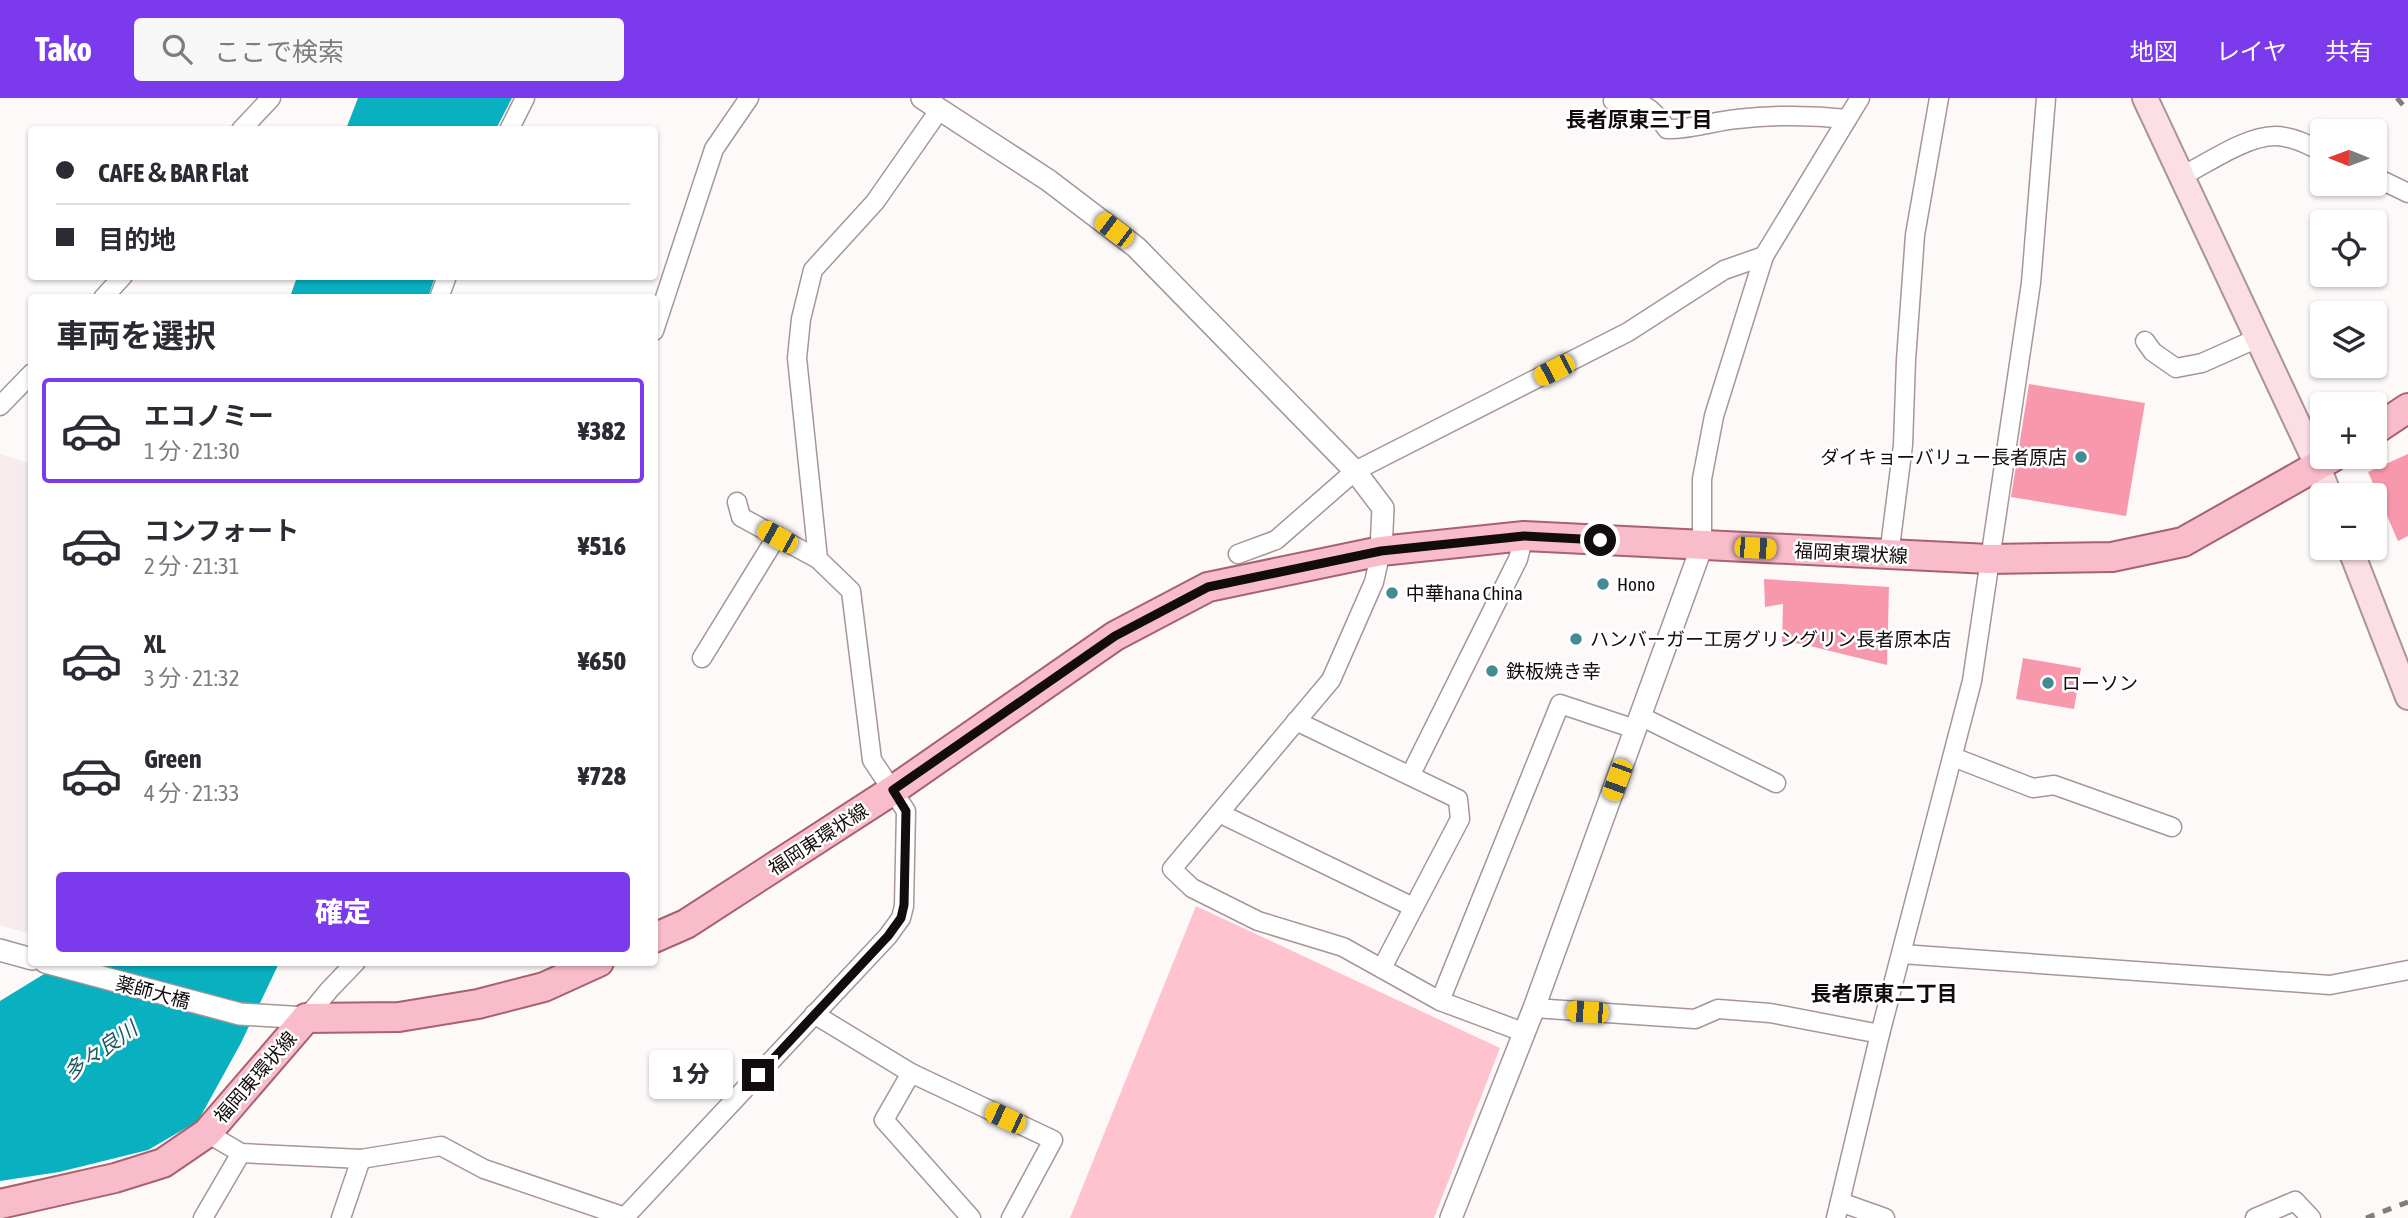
<!DOCTYPE html>
<html lang="ja">
<head>
<meta charset="utf-8">
<style>
	:root { --surface:#fff; --page:#f7f7f7; --text:#2b2b33; --muted:#7c7c81; --line:#e1e1e2; --accent:#7c3aed }
	body { margin:0; font-family:"Asap Condensed","Noto Sans JP",sans-serif; background:var(--page); color:var(--text); height:100vh; display:flex; flex-direction:column; font-size:26px; white-space:nowrap }
	* { box-sizing:border-box; margin:0 }
	p { font-size:23px; color:var(--muted) }
	.icon { flex:none; width:38px; height:38px; fill:none; stroke:currentColor; stroke-width:2; stroke-linecap:round; stroke-linejoin:round }
	.map { position:relative; flex:1; overflow:hidden }
	.panel { position:absolute; left:28px; top:196px; width:630px; height:672px; display:flex; flex-direction:column; background:var(--surface); border-radius:7px; box-shadow:0 2px 5px #0004 }
	.panel>* { flex:none }
	.banner { position:absolute; left:28px; top:28px; width:630px; height:154px; border-radius:7px; box-shadow:0 2px 5px #0004; display:grid; align-content:center; height:154px; padding:0 28px; background:var(--surface) }
	.needle { width:46px; rotate:271deg }
	.controls { position:absolute; left:2310px; top:21px; display:grid; gap:14px }
	.controls a { display:grid; place-items:center; width:77px; height:77px; border-radius:7px; background:var(--surface); box-shadow:0 2px 5px #0004; font-size:35px }
	.end { position:absolute; width:32px; height:32px; margin:-16px; border:9px solid #130c0d; background:#fff; box-shadow:0 0 0 4px #fff }
	.from { border-radius:50% }
	.bubble { position:absolute; height:49px; border-radius:7px; background:var(--surface); box-shadow:0 2px 5px #0004; font-size:23px; font-weight:800; line-height:49px; text-align:center }
	.car { position:absolute; width:21px; height:42px; margin:-21px -10px; border-radius:9px; box-shadow:0 0 5px 2px #0007; background:linear-gradient(#f5c518 24%,#345 0 40%,#f5c518 0 76%,#345 0 86%,#f5c518 0) }
	.banner b { display:flex; align-items:center; gap:24px; height:66px; font-size:26px }
	.banner b+b { border-top:2px solid var(--line) }
	.banner i { width:18px; height:18px; background:var(--text) }
	ul { padding:0; list-style:none }
	li { display:flex; align-items:center; gap:21px; height:105px; margin:0 14px 10px; padding:0 14px; border:4px solid transparent; border-radius:7px }
	li div { flex:1 }
	li b { display:block; font-size:26px }
	li em { font-style:normal; font-weight:800 }
	li.active { border-color:var(--accent) }
	li>.icon { width:63px; height:63px; stroke-width:1.5 }
	h2 { padding:0 28px; font-size:32px; line-height:84px }
	.primary-button { display:flex; gap:14px; margin-top:auto; padding:14px 28px }
	.primary-button a { flex:1; height:80px; border-radius:7px; background:var(--accent); color:#fff; font-size:28px; font-weight:800; line-height:80px; text-align:center }
	header { display:flex; align-items:center; gap:42px; box-sizing:border-box; height:98px; padding:0 35px; background:var(--accent); color:#fff }
	header strong { font-size:33px }
	nav { display:flex; gap:38px; margin-inline-start:auto; font-size:24px }
	.search { width:490px; height:63px; background:var(--page); display:flex; align-items:center; gap:18px; box-sizing:border-box; padding:0 24px; border-radius:7px; color:var(--muted); font-size:26px }
	.map>svg:first-child { display:block }
</style>
</head>
<body>
<header>
<strong>Tako</strong>
<div class="search"><svg class="icon" aria-label="search" viewBox="0 0 24 24"><circle cx="10" cy="10" r="6"/><path d="M15 15l6 6"/></svg>ここで検索</div>
<nav><a>地図</a><a>レイヤ</a><a>共有</a></nav>
</header>
<div class="map">
<svg width="2408" height="1120" viewBox="0 0 2408 1120">
	<rect width="100%" height="100%" fill="#fdf9f9"/>
	<!-- built -->
	<path fill="#f6ebed" d="M 0,356 L 31,366 L 31,836 L 0,827 Z"/>
	<!-- green -->
	<path fill="#fec3ce" d="M 1196,808 L 1500,950 L 1434,1120 L 1070,1120 Z"/>
	<!-- water -->
	<g fill="#08b0c0">
		<path d="M 358,0 L 512,0 L 496,31 L 346,31 Z"/>
		<path d="M 297,179 L 297,178 L 435,179 L 428,199 L 290,199 Z"/>
		<path d="M 62,865 L 279,865 L 241,945 L 198,1023 L 148,1052 L 59,1074 L 0,1083 L 0,903 Z"/>
	</g>
	<!-- building -->
	<g fill="#f898ad">
		<path d="M 2029,286 L 2145,305 L 2126,418 L 2011,399 Z"/>
		<path d="M 2408,356 L 2408,438 L 2398,443 L 2368,374 Z"/>
		<path d="M 1764,481 L 1889,489 L 1887,567 L 1802,546 L 1782,544 L 1783,506 L 1765,509 Z"/>
		<path d="M 2023,560 L 2081,570 L 2074,611 L 2016,601 Z"/>
	</g>
	<g fill="none" stroke-linecap="round" stroke-linejoin="round">
		<defs>
			<g id="minor">
				<path d="M 1613,3 C 1646,5 1647,5 1667,31 C 1691,32 1714,23 1737,21 C 1773,17 1812,17 1847,21"/>
				<path d="M 241,32 L 271,0"/>
				<path d="M 509,32 L 525,0"/>
				<path d="M 2182,78 C 2208,65 2246,38 2275,38 C 2291,38 2308,46 2322,54"/>
				<path d="M 2375,79 L 2408,95"/>
				<path d="M 103,200 L 123,178"/>
				<path d="M 439,200 L 447,178"/>
				<path d="M 654,233 L 714,51 L 749,0"/>
				<path d="M 2145,243 L 2153,254 L 2176,270 L 2202,265 L 2258,240"/>
				<path d="M 0,308 L 32,275"/>
				<path d="M 737,404 L 741,419 L 818,461"/>
				<path d="M 1702,448 L 1702,381 L 1714,318 L 1764,158 L 1860,0"/>
				<path d="M 1381,453 L 1374,484 L 1331,582 L 1172,771 L 1192,790 L 1258,823 L 1343,849 L 1440,903 L 1523,934"/>
				<path d="M 1238,456 L 1276,442 L 1355,373 L 1628,234 L 1724,172 L 1764,158"/>
				<path d="M 1889,457 L 1903,347 L 1906,262 L 1915,137 L 1939,0"/>
				<path d="M 702,560 L 777,438"/>
				<path d="M 1640,618 L 1776,685"/>
				<path d="M 1296,623 L 1458,701 L 1460,721 L 1382,870"/>
				<path d="M 1953,659 L 2033,690 L 2054,687 L 2172,729"/>
				<path d="M 1411,676 L 1518,461 L 1524,438"/>
				<path d="M 1219,715 L 1413,809"/>
				<path d="M 1902,856 L 2330,887 L 2408,872"/>
				<path d="M 1440,903 L 1560,606 L 1635,631"/>
				<path d="M 1534,910 L 1695,921 L 1718,911 L 1770,915 L 1880,936"/>
				<path d="M 814,916 L 911,975 L 1053,1042 L 1011,1120"/>
				<path d="M 306,920 L 330,891 L 356,864"/>
				<path d="M 911,975 L 884,1022 L 971,1120"/>
				<path d="M 207,1035 L 241,1055 L 361,1061 L 441,1048 L 484,1071 L 625,1119"/>
				<path d="M 1840,1104 L 1885,1120"/>
				<path d="M 203,1120 L 241,1055"/>
				<path d="M 341,1120 L 361,1061"/>
				<path d="M 624,1120 L 888,838 L 901,820 L 904,808 L 906,713 L 872,662 L 851,493 L 818,461 L 797,260 L 801,221 L 813,172 L 875,104 L 940,11"/>
				<path d="M 1836,1120 L 1880,936 L 1972,583 L 2031,185 L 2046,0"/>
				<path d="M 2255,1120 L 2295,1103 L 2311,1120"/>
			</g>
			<g id="tertiary">
				<path d="M 922,0 L 1048,82 L 1136,149 L 1355,373 L 1383,410 L 1381,453"/>
				<path d="M 0,852 L 32,861"/>
				<path d="M 45,864 L 240,916 L 306,920"/>
				<path d="M 1451,1120 L 1534,910 L 1702,448"/>
			</g>
			<g id="secondary">
				<path d="M 2145,0 L 2318,369 L 2329,397"/>
				<path d="M 2350,450 L 2408,599"/>
			</g>
			<g id="primary">
				<path d="M 2375,332 L 2408,310"/>
				<path d="M 654,840 L 686,826 L 893,692 L 1115,538 L 1208,489 L 1381,453 L 1524,438 L 1989,461 L 2112,459 L 2183,444 L 2333,359"/>
				<path d="M 0,1106 L 115,1080 L 163,1065 L 207,1035 L 306,920 L 399,919 L 478,906 L 544,889 L 599,864"/>
			</g>
		</defs>
		<!-- minor casing -->
		<use href="#minor" stroke="#a79598" stroke-width="21"/>
		<!-- tertiary casing -->
		<use href="#tertiary" stroke="#a79598" stroke-width="24"/>
		<!-- secondary casing -->
		<use href="#secondary" stroke="#a79598" stroke-width="28"/>
		<!-- primary casing -->
		<use href="#primary" stroke="#a66271" stroke-width="32"/>
		<!-- minor -->
		<use href="#minor" stroke="#fff" stroke-width="18"/>
		<!-- tertiary -->
		<use href="#tertiary" stroke="#fff" stroke-width="21"/>
		<!-- secondary -->
		<use href="#secondary" stroke="#fcdee5" stroke-width="24"/>
		<!-- primary -->
		<use href="#primary" stroke="#f9bcca" stroke-width="28"/>
		<!-- rail -->
		<g stroke="#827d7d" stroke-width="5" stroke-dasharray="9 9" stroke-linecap="butt">
			<path d="M 2397,0 L 2408,13"/>
			<path d="M 2366,1120 L 2408,1104"/>
		</g>
	</g>
	<g fill="none" stroke-linecap="round" stroke-linejoin="round">
		<!-- route -->
		<path stroke="#130c0d" stroke-width="9" d="M 758,977 L 888,838 L 901,820 L 904,807 L 906,713 L 893,692 L 1115,538 L 1208,489 L 1381,453 L 1524,438 L 1600,442"/>
	</g>
	<!-- markers -->
	<g fill="#438a93" stroke="#fff" stroke-width="2.5">
		<circle cx="2081" cy="359" r="7"/>
		<circle cx="1603" cy="486" r="7"/>
		<circle cx="1392" cy="495" r="7"/>
		<circle cx="1576" cy="541" r="7"/>
		<circle cx="1492" cy="573" r="7"/>
		<circle cx="2048" cy="585" r="7"/>
	</g>
	<g text-anchor="middle" dominant-baseline="central" stroke-width="5" stroke-linejoin="round" paint-order="stroke">
		<!-- poi labels -->
		<g font-size="19" fill="#130c0d" stroke="#fff" text-anchor="start">
			<text x="2067" y="359" text-anchor="end">ダイキョーバリュー長者原店</text>
			<text x="1617" y="486">Hono</text>
			<text x="1406" y="495">中華hana China</text>
			<text x="1590" y="541">ハンバーガー工房グリングリン長者原本店</text>
			<text x="1506" y="573">鉄板焼き幸</text>
			<text x="2062" y="585">ローソン</text>
		</g>
		<!-- street labels -->
		<g font-size="19" fill="#130c0d" stroke="#fff">
			<text transform="translate(1851 455) rotate(3)">福岡東環状線</text>
			<text transform="translate(818 741) rotate(-33)">福岡東環状線</text>
			<text transform="translate(153 894) rotate(15)">薬師大橋</text>
			<text transform="translate(255 979) rotate(-49)">福岡東環状線</text>
		</g>
		<!-- neighbourhood labels -->
		<g font-size="21" font-weight="bold" fill="#130c0d" stroke="#fff">
			<text x="1639" y="21">長者原東三丁目</text>
			<text x="1884" y="895">長者原東二丁目</text>
		</g>
		<!-- water labels -->
		<g font-size="21" font-style="italic" fill="#215960" stroke="#fff">
			<text transform="translate(100 952) rotate(-35)">多々良川</text>
		</g>
	</g>
</svg>
<div class="controls">
<a><svg class="needle" viewBox="-14 -14 28 28"><path d="M0-13l5 13h-10z" fill="#e53935"/><path d="M0 13l5-13h-10z" fill="#7c7c81"/></svg></a>
<a><svg class="icon" aria-label="locate" viewBox="0 0 24 24"><circle cx="12" cy="12" r="6"/><path d="M12 2v4M12 18v4M2 12h4M18 12h4"/></svg></a>
<a><svg class="icon" aria-label="layers" viewBox="0 0 24 24"><path d="M12 4l9 5-9 5-9-5zM3 14l9 5 9-5"/></svg></a>
<a>+</a>
<a>−</a>
</div>
<i class="end from" style="left:1600px;top:442px"></i>
<i class="end" style="left:758px;top:977px"></i>
<div class="bubble" style="left:649px;top:952px;width:84px">1 分</div>
<i class="car" style="left:1114px;top:132px;rotate:307deg"></i>
<i class="car" style="left:1554px;top:272px;rotate:243deg"></i>
<i class="car" style="left:777px;top:439px;rotate:299deg"></i>
<i class="car" style="left:1755px;top:450px;rotate:93deg"></i>
<i class="car" style="left:1617px;top:682px;rotate:200deg"></i>
<i class="car" style="left:1587px;top:914px;rotate:274deg"></i>
<i class="car" style="left:1005px;top:1020px;rotate:295deg"></i>
<div class="banner">
<b><i class="from"></i>CAFE＆BAR Flat</b>
<b><i></i>目的地</b>
</div>
<section class="panel">
<h2>車両を選択</h2>
<ul>
<li class="active"><svg class="icon" aria-label="car" viewBox="0 0 24 24"><path d="M5 17H2v-5l4-1 3-4h7l3 4 3 1v5h-3M9 17h6M6 11h13"/><circle cx="7" cy="17" r="2"/><circle cx="17" cy="17" r="2"/></svg><div><b>エコノミー</b><p>1 分 · 21:30</p></div><em>¥382</em></li>
<li><svg class="icon" aria-label="car" viewBox="0 0 24 24"><path d="M5 17H2v-5l4-1 3-4h7l3 4 3 1v5h-3M9 17h6M6 11h13"/><circle cx="7" cy="17" r="2"/><circle cx="17" cy="17" r="2"/></svg><div><b>コンフォート</b><p>2 分 · 21:31</p></div><em>¥516</em></li>
<li><svg class="icon" aria-label="car" viewBox="0 0 24 24"><path d="M5 17H2v-5l4-1 3-4h7l3 4 3 1v5h-3M9 17h6M6 11h13"/><circle cx="7" cy="17" r="2"/><circle cx="17" cy="17" r="2"/></svg><div><b>XL</b><p>3 分 · 21:32</p></div><em>¥650</em></li>
<li><svg class="icon" aria-label="car" viewBox="0 0 24 24"><path d="M5 17H2v-5l4-1 3-4h7l3 4 3 1v5h-3M9 17h6M6 11h13"/><circle cx="7" cy="17" r="2"/><circle cx="17" cy="17" r="2"/></svg><div><b>Green</b><p>4 分 · 21:33</p></div><em>¥728</em></li>
</ul>
<div class="primary-button"><a>確定</a></div>
</section>
</div>
</body>
</html>
